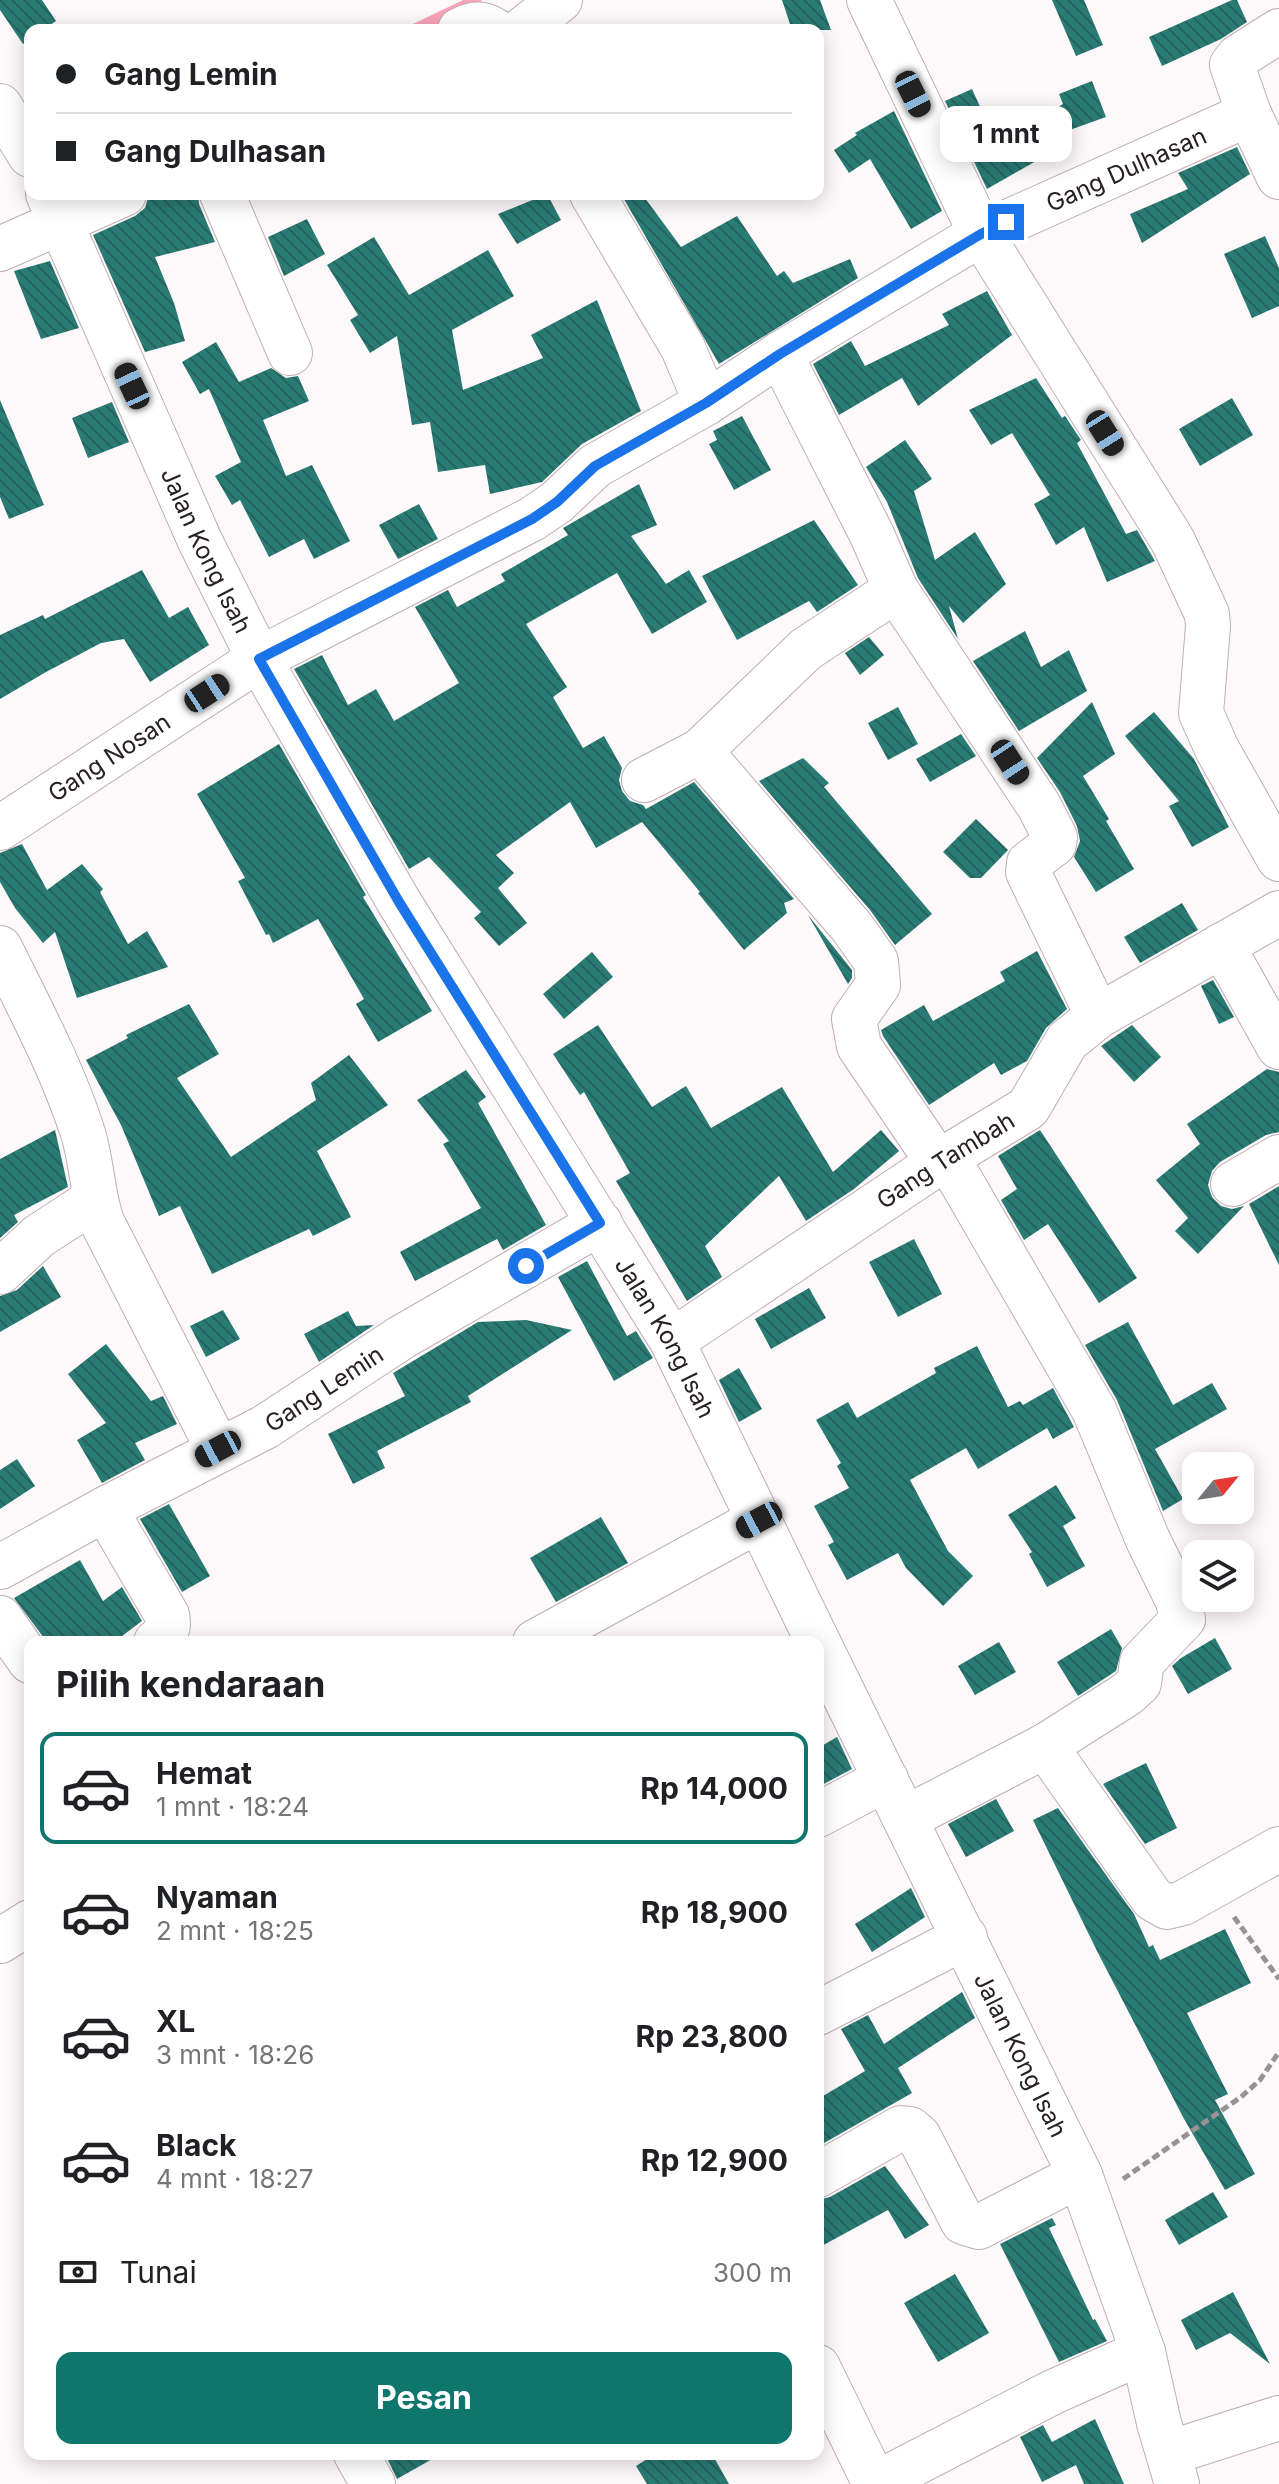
<!DOCTYPE html>
<html lang="id">
<head>
<meta charset="utf-8">
<style>
	:root { --surface:#fff; --page:#f2f2f2; --text:#202124; --muted:#757577; --line:#e0e0e0; --accent:#0f766e }
	body { margin:0; font-family:Inter,sans-serif; background:var(--page); color:var(--text); height:100vh; display:flex; flex-direction:column; font-size:30px; white-space:nowrap }
	* { box-sizing:border-box; margin:0 }
	p { font-size:26px; color:var(--muted) }
	.icon { flex:none; width:44px; height:44px; fill:none; stroke:currentColor; stroke-width:2; stroke-linecap:round; stroke-linejoin:round }
	.map { position:relative; flex:1; overflow:hidden }
	.side { position:absolute; left:24px; top:1636px; width:800px; height:824px; display:flex; flex-direction:column; background:var(--surface); border-radius:16px; box-shadow:0 4px 20px #0003 }
	.side>* { flex:none }
	.hud { position:absolute; left:24px; top:24px; width:800px; height:176px; border-radius:16px; box-shadow:0 4px 20px #0003; display:grid; align-content:center; height:176px; padding:0 32px; background:var(--surface) }
	.needle { width:52px; rotate:60deg }
	.fabs { position:absolute; left:1182px; top:1452px; display:grid; gap:16px }
	.fabs a { display:grid; place-items:center; width:72px; height:72px; border-radius:16px; background:var(--surface); box-shadow:0 4px 20px #0003; font-size:40px }
	.end { position:absolute; width:36px; height:36px; margin:-18px; border:10px solid #1a73e8; background:#fff; box-shadow:0 0 0 4px #fff }
	.from { border-radius:50% }
	.bubble { position:absolute; height:56px; border-radius:16px; background:var(--surface); box-shadow:0 4px 20px #0003; font-size:26px; font-weight:700; line-height:56px; text-align:center }
	.car { position:absolute; width:24px; height:48px; margin:-24px -12px; border-radius:10px; box-shadow:0 0 6px 2px #0007; background:linear-gradient(#222 24%,#8ab4d8 0 40%,#222 0 76%,#8ab4d8 0 86%,#222 0) }
	.hud b { display:flex; align-items:center; gap:28px; height:76px; font-size:30px }
	.hud b+b { border-top:2px solid var(--line) }
	.hud i { width:20px; height:20px; background:var(--text) }
	ul { padding:0; list-style:none }
	li { display:flex; align-items:center; gap:24px; height:112px; margin:0 16px 12px; padding:0 16px; border:4px solid transparent; border-radius:16px }
	li div { flex:1 }
	li b { display:block; font-size:30px }
	li em { font-style:normal; font-weight:700 }
	li.selected { border-color:var(--accent) }
	li>.icon { width:72px; height:72px; stroke-width:1.5 }
	h2 { padding:0 32px; font-size:36px; line-height:96px }
	.pay { display:flex; align-items:center; gap:20px; height:88px; padding:0 32px; font-size:30px }
	.pay p { margin-inline-start:auto }
	.button { display:flex; gap:16px; margin-top:auto; padding:16px 32px }
	.button a { flex:1; height:92px; border-radius:16px; background:var(--accent); color:#fff; font-size:32px; font-weight:700; line-height:92px; text-align:center }
	.map>svg:first-child { display:block }
</style>
</head>
<body>
<div class="map">
<svg width="1279" height="2484" viewBox="0 0 1279 2484">
	<defs>
		<pattern id="building-back-hatch" width="6" height="6" patternUnits="userSpaceOnUse" patternTransform="scale(2)"><rect width="6" height="6" fill="#2a7b74"/><path d="M-1 5l2 2M0 0l6 6M5-1l2 2" fill="none" stroke="#24645f"/></pattern>
	</defs>
	<rect width="100%" height="100%" fill="#fdf9fa"/>
	<g fill="none" stroke-linecap="round" stroke-linejoin="round">
		<!-- stream -->
		<path stroke="#f9a4ba" stroke-width="11" d="M 413,30 L 476,0"/>
	</g>
	<!-- building -->
	<g fill="url(#building-back-hatch)">
		<path d="M 0,0 L 42,0 L 56,21 L 43,30 L 30,30 L 30,39 L 23,44 L 0,10 Z"/>
		<path d="M 782,0 L 820,0 L 831,30 L 792,30 Z"/>
		<path d="M 1052,0 L 1084,0 L 1103,45 L 1076,56 Z"/>
		<path d="M 1232,0 L 1237,0 L 1247,22 L 1221,39 L 1162,66 L 1149,37 Z"/>
		<path d="M 1092,81 L 1106,117 L 1064,132 L 1069,142 L 987,189 L 945,101 L 972,89 L 996,142 L 1063,104 L 1059,94 Z"/>
		<path d="M 894,111 L 942,211 L 911,229 L 870,159 L 849,173 L 834,150 L 857,135 L 855,133 Z"/>
		<path d="M 1237,147 L 1250,174 L 1142,243 L 1130,214 L 1188,189 L 1178,173 Z"/>
		<path d="M 149,194 L 198,194 L 199,204 L 215,242 L 155,257 L 174,303 L 185,341 L 145,352 L 93,235 L 135,216 L 145,208 Z"/>
		<path d="M 547,194 L 561,220 L 517,244 L 498,214 Z"/>
		<path d="M 621,194 L 642,194 L 681,247 L 737,216 L 777,276 L 784,271 L 793,283 L 850,259 L 858,278 L 719,364 Z"/>
		<path d="M 307,219 L 325,254 L 284,276 L 268,237 Z"/>
		<path d="M 1265,236 L 1279,268 L 1279,306 L 1252,318 L 1224,254 Z"/>
		<path d="M 374,237 L 409,295 L 488,250 L 514,296 L 452,330 L 463,390 L 543,358 L 531,335 L 597,300 L 641,411 L 582,444 L 542,482 L 490,494 L 485,465 L 438,472 L 430,422 L 412,425 L 397,336 L 370,353 L 350,320 L 358,315 L 327,265 Z"/>
		<path d="M 50,261 L 79,328 L 41,339 L 14,271 Z"/>
		<path d="M 987,291 L 1012,335 L 918,406 L 902,378 L 839,415 L 813,364 L 851,341 L 865,366 L 949,325 L 942,314 Z"/>
		<path d="M 216,342 L 239,382 L 271,368 L 286,378 L 298,376 L 309,401 L 263,420 L 286,476 L 312,465 L 350,541 L 314,559 L 304,539 L 269,557 L 240,500 L 232,505 L 215,476 L 241,462 L 209,389 L 200,394 L 182,362 Z"/>
		<path d="M 1036,378 L 1062,418 L 1065,416 L 1081,440 L 1077,443 L 1126,534 L 1137,530 L 1155,561 L 1107,582 L 1084,527 L 1056,545 L 1034,504 L 1050,495 L 1012,433 L 991,445 L 969,410 Z"/>
		<path d="M 1232,398 L 1253,435 L 1200,466 L 1179,429 Z"/>
		<path d="M 0,400 L 44,505 L 9,519 L 0,497 Z"/>
		<path d="M 112,402 L 129,442 L 88,458 L 72,418 Z"/>
		<path d="M 742,416 L 771,470 L 734,490 L 709,444 L 717,440 L 713,431 Z"/>
		<path d="M 905,440 L 932,479 L 914,491 L 935,560 L 975,532 L 1006,584 L 963,623 L 949,606 L 958,639 L 918,578 L 887,502 L 866,467 Z"/>
		<path d="M 639,484 L 657,525 L 631,536 L 666,584 L 689,570 L 707,602 L 652,634 L 617,573 L 526,624 L 567,687 L 553,697 L 583,748 L 604,736 L 622,768 L 619,780 L 622,791 L 630,801 L 643,805 L 646,809 L 694,782 L 794,899 L 784,903 L 787,913 L 744,950 L 698,893 L 700,892 L 642,822 L 596,848 L 570,802 L 496,855 L 514,873 L 498,888 L 527,923 L 499,946 L 474,918 L 481,912 L 429,857 L 409,869 L 294,669 L 322,655 L 348,705 L 376,689 L 394,721 L 459,683 L 415,607 L 448,590 L 457,607 L 505,581 L 501,574 L 568,535 L 563,528 Z"/>
		<path d="M 419,504 L 438,539 L 398,559 L 379,525 Z"/>
		<path d="M 814,520 L 858,585 L 817,612 L 809,601 L 737,640 L 702,576 Z"/>
		<path d="M 142,570 L 169,618 L 188,607 L 209,645 L 150,682 L 124,639 L 101,643 L 46,672 L 0,699 L 0,635 L 43,615 L 45,619 Z"/>
		<path d="M 1025,631 L 1041,667 L 1069,650 L 1087,691 L 1019,731 L 973,661 Z"/>
		<path d="M 869,637 L 884,655 L 860,675 L 845,653 Z"/>
		<path d="M 1092,702 L 1115,754 L 1083,776 L 1109,819 L 1106,821 L 1134,869 L 1096,892 L 1074,857 L 1080,841 L 1077,826 L 1060,792 L 1037,758 Z"/>
		<path d="M 898,707 L 918,744 L 888,760 L 868,723 Z"/>
		<path d="M 1154,712 L 1194,759 L 1229,827 L 1192,847 L 1169,806 L 1179,801 L 1125,736 Z"/>
		<path d="M 961,734 L 976,756 L 930,782 L 916,759 Z"/>
		<path d="M 279,744 L 366,895 L 363,897 L 432,1011 L 378,1042 L 356,1004 L 364,999 L 318,919 L 273,943 L 269,934 L 266,935 L 238,881 L 245,878 L 197,794 Z"/>
		<path d="M 803,758 L 829,783 L 824,787 L 932,914 L 895,945 L 870,910 L 759,781 Z"/>
		<path d="M 976,819 L 1008,850 L 981,878 L 970,878 L 943,852 Z"/>
		<path d="M 22,844 L 47,890 L 82,864 L 103,889 L 100,892 L 128,944 L 147,931 L 168,967 L 77,998 L 55,932 L 43,943 L 15,908 L 0,882 L 0,853 Z"/>
		<path d="M 1182,903 L 1198,930 L 1140,963 L 1124,937 Z"/>
		<path d="M 808,915 L 852,970 L 852,978 L 848,984 Z"/>
		<path d="M 1037,951 L 1067,1009 L 1046,1028 L 1027,1061 L 1001,1075 L 994,1063 L 929,1105 L 883,1036 L 881,1030 L 924,1005 L 933,1021 L 1005,981 L 1000,972 Z"/>
		<path d="M 592,952 L 613,977 L 564,1019 L 543,994 Z"/>
		<path d="M 1213,980 L 1234,1017 L 1219,1024 L 1201,986 Z"/>
		<path d="M 189,1004 L 219,1054 L 177,1078 L 231,1157 L 316,1100 L 311,1083 L 349,1055 L 388,1105 L 317,1151 L 351,1217 L 313,1236 L 309,1229 L 212,1274 L 180,1206 L 159,1216 L 121,1125 L 86,1060 L 128,1038 L 126,1035 Z"/>
		<path d="M 598,1025 L 652,1107 L 686,1086 L 711,1128 L 782,1087 L 833,1172 L 881,1130 L 899,1151 L 854,1189 L 806,1221 L 779,1176 L 705,1246 L 722,1277 L 687,1301 L 616,1181 L 630,1173 L 584,1092 L 580,1095 L 553,1054 Z"/>
		<path d="M 1132,1025 L 1161,1057 L 1134,1082 L 1101,1046 Z"/>
		<path d="M 1267,1069 L 1279,1072 L 1279,1132 L 1266,1135 L 1220,1162 L 1212,1171 L 1208,1185 L 1212,1197 L 1221,1206 L 1232,1209 L 1244,1206 L 1198,1254 L 1175,1231 L 1188,1218 L 1156,1180 L 1200,1144 L 1187,1124 Z"/>
		<path d="M 466,1070 L 486,1097 L 478,1103 L 546,1225 L 503,1250 L 497,1239 L 415,1281 L 400,1252 L 481,1208 L 443,1144 L 449,1141 L 417,1100 Z"/>
		<path d="M 55,1130 L 68,1187 L 14,1215 L 18,1222 L 0,1238 L 0,1159 Z"/>
		<path d="M 1040,1130 L 1137,1278 L 1099,1303 L 1048,1224 L 1024,1240 L 1001,1200 L 1017,1189 L 998,1156 Z"/>
		<path d="M 1279,1186 L 1279,1265 L 1249,1204 Z"/>
		<path d="M 914,1239 L 942,1294 L 898,1317 L 869,1262 Z"/>
		<path d="M 587,1261 L 627,1336 L 636,1331 L 653,1358 L 614,1381 L 558,1277 Z"/>
		<path d="M 43,1266 L 61,1297 L 0,1332 L 0,1296 L 17,1290 Z"/>
		<path d="M 809,1288 L 826,1318 L 771,1349 L 755,1319 Z"/>
		<path d="M 223,1310 L 240,1339 L 206,1357 L 190,1326 Z"/>
		<path d="M 348,1311 L 356,1326 L 374,1325 L 319,1362 L 304,1334 Z"/>
		<path d="M 526,1320 L 572,1330 L 468,1396 L 471,1402 L 377,1451 L 385,1468 L 353,1484 L 328,1434 L 405,1396 L 393,1373 L 478,1322 Z"/>
		<path d="M 1128,1322 L 1173,1405 L 1212,1383 L 1227,1409 L 1155,1449 L 1183,1499 L 1163,1511 L 1117,1400 L 1085,1345 Z"/>
		<path d="M 106,1344 L 151,1401 L 163,1396 L 177,1424 L 135,1443 L 145,1460 L 102,1483 L 77,1440 L 106,1423 L 68,1374 Z"/>
		<path d="M 977,1346 L 1008,1407 L 1020,1401 L 1023,1405 L 1053,1388 L 1074,1427 L 1053,1439 L 1047,1428 L 978,1469 L 966,1448 L 910,1480 L 948,1551 L 973,1576 L 943,1606 L 906,1568 L 898,1553 L 847,1580 L 828,1545 L 834,1542 L 814,1506 L 849,1488 L 837,1466 L 841,1463 L 816,1420 L 848,1402 L 857,1418 L 936,1373 L 934,1368 Z"/>
		<path d="M 739,1368 L 762,1409 L 739,1422 L 719,1380 Z"/>
		<path d="M 17,1459 L 35,1486 L 0,1509 L 0,1470 Z"/>
		<path d="M 1056,1485 L 1076,1518 L 1063,1526 L 1085,1566 L 1047,1587 L 1029,1554 L 1032,1552 L 1008,1515 Z"/>
		<path d="M 169,1504 L 210,1576 L 182,1592 L 140,1519 Z"/>
		<path d="M 601,1517 L 628,1563 L 556,1602 L 530,1558 Z"/>
		<path d="M 80,1560 L 103,1601 L 122,1587 L 142,1621 L 114,1642 L 47,1642 L 14,1598 Z"/>
		<path d="M 1111,1629 L 1122,1648 L 1116,1671 L 1078,1696 L 1057,1662 Z"/>
		<path d="M 1215,1638 L 1232,1669 L 1188,1694 L 1172,1666 L 1181,1658 Z"/>
		<path d="M 999,1642 L 1016,1672 L 975,1695 L 958,1666 Z"/>
		<path d="M 837,1737 L 852,1769 L 818,1787 L 818,1748 Z"/>
		<path d="M 1146,1763 L 1177,1828 L 1145,1844 L 1103,1784 Z"/>
		<path d="M 996,1799 L 1014,1831 L 966,1857 L 948,1824 Z"/>
		<path d="M 1058,1808 L 1134,1914 L 1149,1947 L 1153,1945 L 1160,1960 L 1225,1929 L 1251,1983 L 1187,2013 L 1228,2094 L 1215,2100 L 1255,2174 L 1225,2190 L 1183,2117 L 1097,1951 L 1033,1820 Z"/>
		<path d="M 911,1888 L 925,1917 L 872,1952 L 855,1924 Z"/>
		<path d="M 962,1992 L 975,2018 L 898,2068 L 912,2093 L 824,2143 L 818,2132 L 818,2099 L 865,2071 L 841,2029 L 868,2015 L 884,2044 Z"/>
		<path d="M 885,2166 L 929,2225 L 905,2239 L 888,2210 L 818,2248 L 818,2200 L 830,2197 Z"/>
		<path d="M 1213,2192 L 1228,2217 L 1179,2245 L 1165,2220 Z"/>
		<path d="M 1052,2218 L 1056,2225 L 1049,2228 L 1093,2320 L 1095,2319 L 1107,2341 L 1059,2362 L 1000,2244 Z"/>
		<path d="M 955,2274 L 989,2333 L 938,2362 L 904,2303 Z"/>
		<path d="M 1233,2292 L 1270,2364 L 1230,2333 L 1196,2350 L 1181,2320 Z"/>
		<path d="M 1095,2419 L 1124,2484 L 1084,2484 L 1076,2465 L 1042,2482 L 1020,2437 L 1043,2425 L 1052,2442 Z"/>
		<path d="M 385,2454 L 441,2454 L 397,2479 Z"/>
		<path d="M 655,2454 L 712,2454 L 729,2484 L 647,2484 L 636,2466 Z"/>
	</g>
	<g fill="none" stroke-linecap="round" stroke-linejoin="round">
		<defs>
			<g id="minor">
				<path d="M 869,0 L 981,234 L 1173,541 L 1207,614 L 1208,626 L 1201,713 L 1217,749 L 1279,859"/>
				<path d="M 460,30 C 472,23 482,22 494,30"/>
				<path d="M 522,30 L 560,0"/>
				<path d="M 1279,31 L 1238,57 L 1232,65 L 1249,114 L 1279,177"/>
				<path d="M 0,106 L 30,155"/>
				<path id="s1" d="M 48,194 L 200,541 L 259,659 L 399,902 L 672,1341 L 818,1642"/>
				<path d="M 222,194 L 290,353"/>
				<path d="M 592,194 L 683,348 L 706,403"/>
				<path d="M 0,249 L 124,194"/>
				<path d="M 780,354 L 872,535 L 896,590 L 1039,806 L 1055,837 L 1054,844 L 1029,863 L 1028,872 L 1098,1016"/>
				<path d="M 700,751 L 806,649 L 896,590"/>
				<path d="M 644,780 L 700,751 L 851,926 L 876,961 L 878,985 L 854,1019 L 859,1046 L 931,1152 L 947,1157 L 1094,1410 L 1148,1540 L 1177,1599 L 1183,1619 L 1142,1662 L 1139,1683 L 1127,1694 L 1045,1746 L 906,1818"/>
				<path id="s2" d="M 0,828 L 259,659 L 532,519 L 557,502 L 595,466 L 706,403 L 780,354 L 981,234 L 1249,114"/>
				<path d="M 1222,945 L 1279,1047"/>
				<path d="M 0,948 C 30,1009 62,1068 83,1133 C 92,1162 92,1193 102,1222 L 218,1449"/>
				<path d="M 1233,1184 L 1279,1157"/>
				<path d="M 0,1272 L 39,1236 L 94,1200"/>
				<path id="s3" d="M 672,1341 L 947,1157 L 1028,1108 L 1067,1041 L 1098,1016 L 1279,913"/>
				<path d="M 105,1509 L 167,1615 C 170,1629 166,1634 156,1642"/>
				<path id="s4" d="M 0,1567 L 105,1509 L 265,1427 L 402,1337 L 600,1223"/>
				<path d="M 0,1618 L 30,1661"/>
				<path d="M 535,1642 L 759,1520"/>
				<path id="s5" d="M 818,1642 L 1080,2175 L 1143,2352 L 1159,2423 L 1177,2484"/>
				<path d="M 1045,1746 L 1153,1899 L 1167,1907 L 1183,1903 L 1279,1849"/>
				<path d="M 818,1815 L 886,1779"/>
				<path d="M 0,1941 L 30,1922"/>
				<path d="M 818,2013 L 965,1937"/>
				<path d="M 818,2175 L 901,2128 L 910,2129 L 919,2137 L 963,2222 L 979,2227 L 1080,2175"/>
				<path d="M 818,2367 L 875,2484"/>
				<path d="M 1169,2453 L 1279,2418"/>
				<path d="M 356,2454 L 373,2484"/>
				<path d="M 875,2484 L 1053,2392 L 1143,2352"/>
			</g>
		</defs>
		<!-- minor casing -->
		<use href="#minor" stroke="#c1adb2" stroke-width="46"/>
		<!-- path -->
		<g stroke="#989294" stroke-width="5" stroke-dasharray="8 4" stroke-linecap="butt">
			<path d="M 1234,1917 L 1279,1979"/>
			<path d="M 1123,2179 L 1241,2097 L 1260,2080 L 1279,2052"/>
		</g>
		<!-- minor -->
		<use href="#minor" stroke="#fff" stroke-width="44"/>
	</g>
	<g fill="none" stroke-linecap="round" stroke-linejoin="round">
		<!-- route -->
		<path stroke="#1a73e8" stroke-width="10" d="M 526,1266 L 600,1223 L 399,902 L 259,659 L 532,519 L 557,502 L 595,466 L 706,403 L 780,354 L 981,234 L 1006,222"/>
	</g>
	<g text-anchor="middle" dominant-baseline="central" stroke-width="7" stroke-linejoin="round" paint-order="stroke">
		<!-- street labels -->
		<g font-size="24" fill="#282022" stroke="#fdf9fa">
			<text stroke="none"><textPath href="#s2" startOffset="1308">Gang Dulhasan</textPath></text>
			<text stroke="none"><textPath href="#s1" startOffset="390">Jalan Kong Isah</textPath></text>
			<text stroke="none"><textPath href="#s2" startOffset="130">Gang Nosan</textPath></text>
			<text stroke="none"><textPath href="#s3" startOffset="328">Gang Tambah</textPath></text>
			<text stroke="none"><textPath href="#s1" startOffset="1302">Jalan Kong Isah</textPath></text>
			<text stroke="none"><textPath href="#s4" startOffset="370">Gang Lemin</textPath></text>
			<text stroke="none"><textPath href="#s5" startOffset="460">Jalan Kong Isah</textPath></text>
		</g>
	</g>
</svg>
<div class="fabs">
<a><svg class="needle" viewBox="-14 -14 28 28"><path d="M0-13l5 13h-10z" fill="#e53935"/><path d="M0 13l5-13h-10z" fill="#757577"/></svg></a>
<a><svg class="icon" aria-label="layers" viewBox="0 0 24 24"><path d="M12 4l9 5-9 5-9-5zM3 14l9 5 9-5"/></svg></a>
</div>
<i class="end from" style="left:526px;top:1266px"></i>
<i class="end" style="left:1006px;top:222px"></i>
<div class="bubble" style="left:940px;top:106px;width:132px">1 mnt</div>
<i class="car" style="left:913px;top:94px;rotate:154deg"></i>
<i class="car" style="left:132px;top:386px;rotate:335deg"></i>
<i class="car" style="left:1105px;top:433px;rotate:148deg"></i>
<i class="car" style="left:207px;top:693px;rotate:57deg"></i>
<i class="car" style="left:1010px;top:762px;rotate:147deg"></i>
<i class="car" style="left:218px;top:1449px;rotate:242deg"></i>
<i class="car" style="left:759px;top:1520px;rotate:242deg"></i>
<div class="hud">
<b><i class="from"></i>Gang Lemin</b>
<b><i></i>Gang Dulhasan</b>
</div>
<section class="side">
<h2>Pilih kendaraan</h2>
<ul>
<li class="selected"><svg class="icon" aria-label="car" viewBox="0 0 24 24"><path d="M5 17H2v-5l4-1 3-4h7l3 4 3 1v5h-3M9 17h6M6 11h13"/><circle cx="7" cy="17" r="2"/><circle cx="17" cy="17" r="2"/></svg><div><b>Hemat</b><p>1 mnt · 18:24</p></div><em>Rp 14,000</em></li>
<li><svg class="icon" aria-label="car" viewBox="0 0 24 24"><path d="M5 17H2v-5l4-1 3-4h7l3 4 3 1v5h-3M9 17h6M6 11h13"/><circle cx="7" cy="17" r="2"/><circle cx="17" cy="17" r="2"/></svg><div><b>Nyaman</b><p>2 mnt · 18:25</p></div><em>Rp 18,900</em></li>
<li><svg class="icon" aria-label="car" viewBox="0 0 24 24"><path d="M5 17H2v-5l4-1 3-4h7l3 4 3 1v5h-3M9 17h6M6 11h13"/><circle cx="7" cy="17" r="2"/><circle cx="17" cy="17" r="2"/></svg><div><b>XL</b><p>3 mnt · 18:26</p></div><em>Rp 23,800</em></li>
<li><svg class="icon" aria-label="car" viewBox="0 0 24 24"><path d="M5 17H2v-5l4-1 3-4h7l3 4 3 1v5h-3M9 17h6M6 11h13"/><circle cx="7" cy="17" r="2"/><circle cx="17" cy="17" r="2"/></svg><div><b>Black</b><p>4 mnt · 18:27</p></div><em>Rp 12,900</em></li>
</ul>
<div class="pay"><svg class="icon" aria-label="cash" viewBox="0 0 24 24"><path d="M3 7h18v10H3z"/><circle cx="12" cy="12" r="2"/></svg>Tunai<p>300 m</p></div>
<div class="button"><a>Pesan</a></div>
</section>
</div>
</body>
</html>
